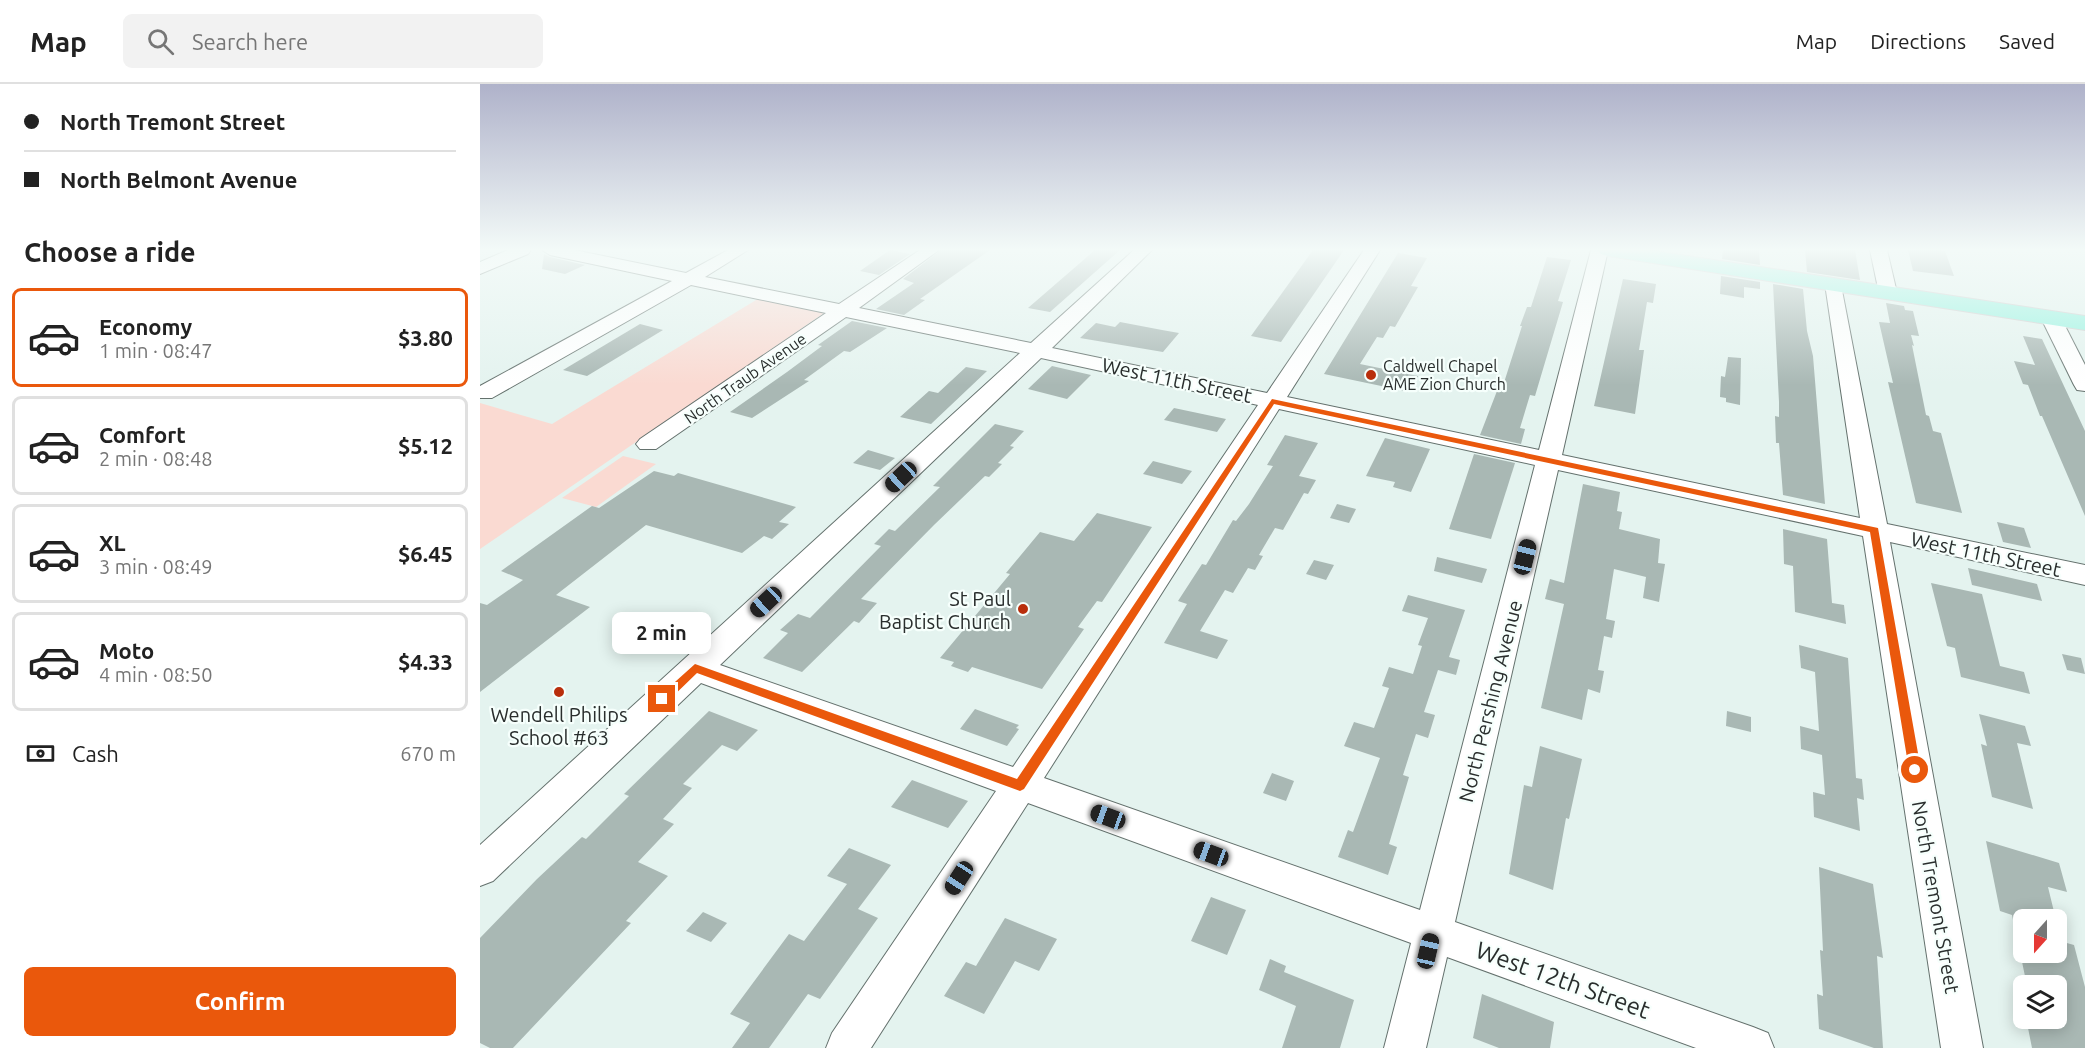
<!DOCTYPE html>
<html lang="en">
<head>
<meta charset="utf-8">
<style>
	:root { --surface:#fff; --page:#f2f2f2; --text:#222; --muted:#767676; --line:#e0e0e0; --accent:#ea580c }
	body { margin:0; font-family:Ubuntu,sans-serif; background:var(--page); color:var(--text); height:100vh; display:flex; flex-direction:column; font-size:22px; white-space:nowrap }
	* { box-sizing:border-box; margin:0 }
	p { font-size:20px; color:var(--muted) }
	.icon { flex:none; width:33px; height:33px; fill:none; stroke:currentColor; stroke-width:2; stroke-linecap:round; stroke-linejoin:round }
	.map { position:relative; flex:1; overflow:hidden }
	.sheet { display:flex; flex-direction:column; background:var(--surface); width:480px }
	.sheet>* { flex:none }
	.hud { display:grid; align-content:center; height:132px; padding:0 24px; background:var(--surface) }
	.needle { width:39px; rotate:201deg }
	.fabs { position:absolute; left:1533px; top:825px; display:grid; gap:12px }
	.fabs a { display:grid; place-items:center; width:54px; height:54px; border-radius:9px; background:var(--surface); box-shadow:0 3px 15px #0003; font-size:30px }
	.end { position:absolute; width:27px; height:27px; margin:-14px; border:8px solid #ea580c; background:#fff; box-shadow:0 0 0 3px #fff }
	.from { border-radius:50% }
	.bubble { position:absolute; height:42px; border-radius:9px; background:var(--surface); box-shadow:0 3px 15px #0003; font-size:20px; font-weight:600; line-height:42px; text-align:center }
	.car { position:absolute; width:18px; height:36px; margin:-18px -9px; border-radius:8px; box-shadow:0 0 4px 2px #0007; background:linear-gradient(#222 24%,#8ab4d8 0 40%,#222 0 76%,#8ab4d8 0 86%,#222 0) }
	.hud b { display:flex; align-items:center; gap:21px; height:57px; font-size:22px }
	.hud b+b { border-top:2px solid var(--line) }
	.hud i { width:15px; height:15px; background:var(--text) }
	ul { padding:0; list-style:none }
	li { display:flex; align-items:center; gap:18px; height:99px; margin:0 12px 9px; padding:0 12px; border:3px solid var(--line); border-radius:9px }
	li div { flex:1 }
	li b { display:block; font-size:22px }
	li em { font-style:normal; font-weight:600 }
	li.current { border-color:var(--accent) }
	li>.icon { width:54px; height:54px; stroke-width:1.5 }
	h2 { padding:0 24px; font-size:27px; line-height:72px }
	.pay { display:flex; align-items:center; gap:15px; height:66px; padding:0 24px; font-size:22px }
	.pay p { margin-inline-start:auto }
	.primary-button { display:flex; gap:12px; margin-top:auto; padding:12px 24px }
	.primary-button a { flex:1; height:69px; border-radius:9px; background:var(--accent); color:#fff; font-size:24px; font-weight:600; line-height:69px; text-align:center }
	header { display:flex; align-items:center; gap:36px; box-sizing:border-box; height:84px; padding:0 30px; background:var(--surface); border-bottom:2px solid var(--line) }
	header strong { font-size:28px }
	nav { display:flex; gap:33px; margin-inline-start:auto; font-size:21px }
	.search { width:420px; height:54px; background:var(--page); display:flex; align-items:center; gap:15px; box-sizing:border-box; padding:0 21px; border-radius:9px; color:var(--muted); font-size:22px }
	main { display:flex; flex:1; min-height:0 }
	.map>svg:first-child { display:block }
</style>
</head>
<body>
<header>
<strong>Map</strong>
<div class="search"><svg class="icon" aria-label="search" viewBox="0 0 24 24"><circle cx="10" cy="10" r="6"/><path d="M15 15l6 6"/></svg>Search here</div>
<nav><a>Map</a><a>Directions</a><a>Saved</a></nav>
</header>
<main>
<section class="sheet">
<div class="hud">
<b><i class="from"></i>North Tremont Street</b>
<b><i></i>North Belmont Avenue</b>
</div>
<h2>Choose a ride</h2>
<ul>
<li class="current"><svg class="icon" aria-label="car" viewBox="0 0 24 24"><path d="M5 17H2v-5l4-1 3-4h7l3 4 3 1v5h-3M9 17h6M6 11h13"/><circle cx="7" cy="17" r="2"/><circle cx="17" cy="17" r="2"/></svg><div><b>Economy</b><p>1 min · 08:47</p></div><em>$3.80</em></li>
<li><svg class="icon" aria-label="car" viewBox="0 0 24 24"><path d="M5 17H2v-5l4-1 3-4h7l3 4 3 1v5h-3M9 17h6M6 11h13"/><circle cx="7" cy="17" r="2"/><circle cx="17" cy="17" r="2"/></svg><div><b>Comfort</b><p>2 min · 08:48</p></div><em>$5.12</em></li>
<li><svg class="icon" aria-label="car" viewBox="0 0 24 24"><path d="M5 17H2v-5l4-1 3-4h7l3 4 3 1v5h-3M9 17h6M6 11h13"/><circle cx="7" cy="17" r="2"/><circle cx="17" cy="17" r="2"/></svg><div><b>XL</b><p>3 min · 08:49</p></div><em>$6.45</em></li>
<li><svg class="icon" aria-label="car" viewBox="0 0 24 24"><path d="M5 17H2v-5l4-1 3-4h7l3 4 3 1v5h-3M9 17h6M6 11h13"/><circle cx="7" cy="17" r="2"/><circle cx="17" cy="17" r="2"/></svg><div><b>Moto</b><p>4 min · 08:50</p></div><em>$4.33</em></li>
</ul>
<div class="pay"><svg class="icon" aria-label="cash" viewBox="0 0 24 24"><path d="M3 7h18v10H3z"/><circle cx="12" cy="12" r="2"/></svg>Cash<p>670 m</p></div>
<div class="primary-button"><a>Confirm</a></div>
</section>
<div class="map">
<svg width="1605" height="964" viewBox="0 0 1605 964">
	<rect width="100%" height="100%" fill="#e4f3ef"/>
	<!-- green -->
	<g fill="#fadad2">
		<path d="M 281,213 L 347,227 L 0,465 L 0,319 L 72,340 Z"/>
		<path d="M 143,372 L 176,380 L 116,423 L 82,414 Z"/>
	</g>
	<!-- building -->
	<g fill="#a9b8b4">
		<path d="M 410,166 L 430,170 L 399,191 L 380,187 Z"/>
		<path d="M 461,166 L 510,166 L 440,215 L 445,216 L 424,231 L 396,225 L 434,199 L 423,195 Z"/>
		<path d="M 615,166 L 640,166 L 570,228 L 548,224 Z"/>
		<path d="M 833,166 L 864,166 L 801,258 L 771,252 Z"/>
		<path d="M 1243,166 L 1279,166 L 1280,181 L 1242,175 Z"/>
		<path d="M 1325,166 L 1375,166 L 1380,196 L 1327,188 Z"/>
		<path d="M 1428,166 L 1465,167 L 1474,192 L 1433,187 Z"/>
		<path d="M 918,169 L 947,174 L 931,202 L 938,203 L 915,243 L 910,242 L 903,254 L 897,253 L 880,280 L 938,292 L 930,308 L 844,290 Z"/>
		<path d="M 64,170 L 70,173 L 105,181 L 85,190 L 62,185 Z"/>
		<path d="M 1067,173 L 1091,176 L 1078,217 L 1083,218 L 1066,275 L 1055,312 L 1050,311 L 1040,344 L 1045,345 L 1041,360 L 1000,351 L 1017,307 L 1021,308 L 1042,242 L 1040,242 L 1047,223 L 1051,223 Z"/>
		<path d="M 1241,192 L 1280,198 L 1280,205 L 1264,203 L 1264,214 L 1240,210 Z"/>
		<path d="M 1143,195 L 1176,200 L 1173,219 L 1167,218 L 1159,266 L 1164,266 L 1155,330 L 1114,322 Z"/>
		<path d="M 1293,200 L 1323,205 L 1327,247 L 1333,272 L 1345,420 L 1303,411 L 1299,359 L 1296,359 L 1295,332 L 1299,333 L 1299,318 Z"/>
		<path d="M 1406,219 L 1424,222 L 1425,226 L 1433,227 L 1439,252 L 1431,251 L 1434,262 L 1432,261 L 1446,331 L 1449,332 L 1453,347 L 1461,349 L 1482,429 L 1436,419 L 1408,298 L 1413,299 L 1399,238 L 1410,239 Z"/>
		<path d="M 372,237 L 407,244 L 370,268 L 364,267 L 324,296 L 329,297 L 272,334 L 250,328 L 307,288 L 342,262 L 338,261 Z"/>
		<path d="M 640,238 L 682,246 L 699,249 L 683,268 L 600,254 L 616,239 L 635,243 Z"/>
		<path d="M 160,240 L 183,246 L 107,292 L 83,286 Z"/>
		<path d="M 1543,252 L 1562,255 L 1605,347 L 1605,432 L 1562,332 L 1560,332 L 1548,301 L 1543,300 L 1534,277 L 1555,281 Z"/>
		<path d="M 1248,273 L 1261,274 L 1260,321 L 1246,318 L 1246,314 L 1240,313 L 1241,292 L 1245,293 Z"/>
		<path d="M 572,282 L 611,291 L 587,315 L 548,305 Z"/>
		<path d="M 486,283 L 507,287 L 451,340 L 420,333 L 449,307 L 458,309 Z"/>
		<path d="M 694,324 L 746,335 L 737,348 L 684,336 Z"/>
		<path d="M 515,340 L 544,347 L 530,362 L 534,363 L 518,379 L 522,380 L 509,393 L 505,392 L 454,441 L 381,515 L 397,519 L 379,539 L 374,537 L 322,588 L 283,574 L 308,549 L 300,546 L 318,530 L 330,534 L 401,462 L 394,460 L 409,445 L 415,447 L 460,403 L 453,402 Z"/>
		<path d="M 805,351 L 838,359 L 819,392 L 836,396 L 828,410 L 824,409 L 803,446 L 795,444 L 779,471 L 783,472 L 775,486 L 768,484 L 753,509 L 745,506 L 720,547 L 748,556 L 737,575 L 684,559 L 707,520 L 698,517 L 722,480 L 726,481 L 753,436 L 756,437 L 769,420 L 793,382 L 787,381 Z"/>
		<path d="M 905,354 L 950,365 L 931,408 L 913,403 L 915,398 L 886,392 Z"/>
		<path d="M 388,366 L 415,374 L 400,386 L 373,379 Z"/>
		<path d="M 994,370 L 1035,379 L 1011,455 L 969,445 Z"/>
		<path d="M 673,377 L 712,387 L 702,400 L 663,390 Z"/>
		<path d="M 174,387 L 194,392 L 198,389 L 316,423 L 299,438 L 309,440 L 292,455 L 284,452 L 262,469 L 166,441 L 76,511 L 110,523 L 0,608 L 0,519 L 7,521 L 43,496 L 21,487 L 112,422 L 119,424 Z"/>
		<path d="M 1103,400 L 1140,408 L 1137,427 L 1142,428 L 1139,445 L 1180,455 L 1178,479 L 1185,480 L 1179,518 L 1163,514 L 1166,493 L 1134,485 L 1126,535 L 1135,537 L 1132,554 L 1124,552 L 1118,586 L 1124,587 L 1120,609 L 1108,605 L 1102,636 L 1061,624 L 1084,520 L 1065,515 L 1070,495 L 1084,499 Z"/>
		<path d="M 857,420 L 876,425 L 869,439 L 850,434 Z"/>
		<path d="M 617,429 L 672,443 L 622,518 L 617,517 L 598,543 L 604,545 L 562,605 L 492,583 L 488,588 L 471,582 L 474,578 L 460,574 L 530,490 L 526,489 L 560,448 L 594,457 Z"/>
		<path d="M 1517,438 L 1544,444 L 1551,464 L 1523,458 Z"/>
		<path d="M 1303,445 L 1347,455 L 1352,519 L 1364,521 L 1366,540 L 1315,528 L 1313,482 L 1304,480 Z"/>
		<path d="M 957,473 L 1007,485 L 1002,499 L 954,487 Z"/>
		<path d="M 834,476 L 854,481 L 846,496 L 826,490 Z"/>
		<path d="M 1488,484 L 1557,500 L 1562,517 L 1492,501 Z"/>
		<path d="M 1451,499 L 1502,510 L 1520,582 L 1544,588 L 1550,610 L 1481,593 L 1475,564 L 1467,562 Z"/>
		<path d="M 928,511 L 985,526 L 969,573 L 980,576 L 976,591 L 958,586 L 944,628 L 955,631 L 948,654 L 936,650 L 923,691 L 929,693 L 909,760 L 917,763 L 908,791 L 858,773 L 868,746 L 873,748 L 900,674 L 864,662 L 874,638 L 894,644 L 909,604 L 902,602 L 909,583 L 933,590 L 942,562 L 938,561 L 948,534 L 922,527 Z"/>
		<path d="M 1319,561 L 1368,574 L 1376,694 L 1382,695 L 1384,716 L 1377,714 L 1380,747 L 1334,733 L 1333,708 L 1345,711 L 1342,671 L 1321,665 L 1320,642 L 1339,647 L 1335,588 L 1321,584 Z"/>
		<path d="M 1582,570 L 1601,574 L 1605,590 L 1587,586 Z"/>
		<path d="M 495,625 L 539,641 L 536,644 L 539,645 L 527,662 L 480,645 Z"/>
		<path d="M 229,627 L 278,646 L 257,667 L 242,661 L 203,700 L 212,704 L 183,735 L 194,740 L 158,778 L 188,792 L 146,837 L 151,839 L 33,964 L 10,964 L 0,959 L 0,854 L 57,795 L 102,753 L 106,755 L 149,712 L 144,710 Z"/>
		<path d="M 1247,627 L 1271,633 L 1271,648 L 1246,642 Z"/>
		<path d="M 1499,630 L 1545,642 L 1551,662 L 1537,659 L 1553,725 L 1512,713 L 1501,660 L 1507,662 Z"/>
		<path d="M 1060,662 L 1102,675 L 1089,735 L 1086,734 L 1073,806 L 1029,790 L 1044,701 L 1052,703 Z"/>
		<path d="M 792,689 L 814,697 L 806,717 L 783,709 Z"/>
		<path d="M 432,696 L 488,717 L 468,744 L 411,723 Z"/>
		<path d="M 1506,757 L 1579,779 L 1587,808 L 1568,803 L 1576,836 L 1533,836 L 1532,831 L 1520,827 Z"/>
		<path d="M 369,764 L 411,781 L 378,825 L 398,834 L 340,915 L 328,910 L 289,964 L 252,964 L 270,939 L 250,930 L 309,850 L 324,857 L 367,800 L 347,792 Z"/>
		<path d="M 1339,783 L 1393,800 L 1403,874 L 1397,872 L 1403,964 L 1394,964 L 1339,945 L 1337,910 L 1343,912 L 1340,866 L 1343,867 Z"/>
		<path d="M 731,813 L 766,826 L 747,871 L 711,857 Z"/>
		<path d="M 223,828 L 247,839 L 231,858 L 206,847 Z"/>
		<path d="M 525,834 L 577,855 L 559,887 L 535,877 L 504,930 L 464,912 L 486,878 L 496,882 Z"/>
		<path d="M 1576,856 L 1594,861 L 1605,903 L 1605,964 L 1552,964 L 1546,934 L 1576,944 L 1576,902 L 1547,902 L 1540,868 L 1576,868 Z"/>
		<path d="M 790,875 L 806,882 L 804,888 L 874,916 L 860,964 L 802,964 L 816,922 L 779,906 Z"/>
		<path d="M 1002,910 L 1074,938 L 1070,964 L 1019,964 L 993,954 Z"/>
	</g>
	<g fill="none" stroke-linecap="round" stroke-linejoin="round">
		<defs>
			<g id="minor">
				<path d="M 28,166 L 51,166 L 48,170 L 0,190 L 0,178 Z"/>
				<path d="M 62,166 L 94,166 L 206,189 L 248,166 L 268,166 L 225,193 L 359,220 L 440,166 L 459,166 L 379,224 L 551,259 L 654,166 L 672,166 L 572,264 L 787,309 L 884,166 L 900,166 L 807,313 L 1059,366 L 1111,166 L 1128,166 L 1082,371 L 1380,434 L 1345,200 L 1348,196 L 1360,196 L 1407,440 L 1605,481 L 1605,501 L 1410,458 L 1503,964 L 1461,964 L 1383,452 L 1078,386 L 975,838 L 1273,943 L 1288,949 L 1294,964 L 1216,964 L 967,873 L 946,964 L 904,964 L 931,859 L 548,719 L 391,964 L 346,964 L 352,949 L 516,707 L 221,599 L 13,797 L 0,802 L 0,761 L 540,269 L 366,233 L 176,365 L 160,365 L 156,360 L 160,355 L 346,229 L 211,201 L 12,314 L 0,314 L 0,302 L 192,197 L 70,171 ZM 561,274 L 778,321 L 533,683 L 240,581 ZM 799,325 L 1055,381 L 940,826 L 564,694 Z"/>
				<path d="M 1390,166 L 1407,166 L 1417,209 L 1415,213 L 1401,213 L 1399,209 Z"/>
				<path d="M 1571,228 L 1581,234 L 1605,281 L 1605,307 L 1597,306 L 1594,301 L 1561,234 Z"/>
			</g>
			<path id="major" d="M 1117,166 L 1168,166 L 1605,232 L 1605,246 L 1128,172 L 1121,170 Z"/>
		</defs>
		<!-- minor casing -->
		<use href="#minor" stroke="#64716d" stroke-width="2"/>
		<!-- major casing -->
		<use href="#major" stroke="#d0d1d1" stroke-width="2"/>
		<!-- minor -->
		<use href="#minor" fill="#fff" fill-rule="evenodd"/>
		<!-- major -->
		<use href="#major" fill="#9af3e1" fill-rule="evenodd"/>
	</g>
	<!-- sky -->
	<linearGradient id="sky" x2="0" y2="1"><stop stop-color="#afb2ca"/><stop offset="0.55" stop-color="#f3faf8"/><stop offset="1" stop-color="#f3faf8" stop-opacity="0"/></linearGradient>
	<rect width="1605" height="301" fill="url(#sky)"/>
	<!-- route -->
	<path fill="#ea580c" d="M 792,315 L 1398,444 L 1441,686 L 1439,689 L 1431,689 L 1429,686 L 1390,448 L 794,320 L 544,705 L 540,707 L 217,589 L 186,619 L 178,619 L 176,615 L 215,580 L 537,695 Z"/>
	<!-- markers -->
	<g fill="#b92e0c" stroke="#f6fffc" stroke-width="2">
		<circle cx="891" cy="291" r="6"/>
		<circle cx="543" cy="525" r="6"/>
		<circle cx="79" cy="608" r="6"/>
	</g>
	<g text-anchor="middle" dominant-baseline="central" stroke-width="4.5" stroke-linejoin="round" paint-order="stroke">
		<!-- far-poi labels -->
		<g font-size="16" fill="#292e2d" stroke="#f6fffc" text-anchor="start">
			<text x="903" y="282">Caldwell Chapel<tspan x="903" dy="18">AME Zion Church</tspan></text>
		</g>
		<!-- far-street labels -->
		<g font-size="16" fill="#292e2d" stroke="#f6fffc">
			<text transform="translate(265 294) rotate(-35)">North Traub Avenue</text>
		</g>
		<!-- street labels -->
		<g font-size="20" fill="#292e2d" stroke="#f6fffc">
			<text transform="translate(697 296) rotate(12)">West 11th Street</text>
			<text transform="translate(1506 470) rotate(12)">West 11th Street</text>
			<text transform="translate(1010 617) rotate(-76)">North Pershing Avenue</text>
			<text transform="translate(1456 813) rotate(80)">North Tremont Street</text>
		</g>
		<!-- poi labels -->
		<g font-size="20" fill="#292e2d" stroke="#f6fffc" text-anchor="end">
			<text x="531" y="514">St Paul<tspan x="531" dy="23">Baptist Church</tspan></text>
			<text x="79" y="630" text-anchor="middle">Wendell Philips<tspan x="79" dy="23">School #63</tspan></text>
		</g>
		<!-- near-street labels -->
		<g font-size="24" fill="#292e2d" stroke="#f6fffc">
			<text transform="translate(1083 896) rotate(20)">West 12th Street</text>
		</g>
	</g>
</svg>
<div class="fabs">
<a><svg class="needle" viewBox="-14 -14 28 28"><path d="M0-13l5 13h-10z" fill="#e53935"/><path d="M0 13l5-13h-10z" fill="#767676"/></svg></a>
<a><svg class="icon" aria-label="layers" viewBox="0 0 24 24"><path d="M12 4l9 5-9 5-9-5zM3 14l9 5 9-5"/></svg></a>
</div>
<i class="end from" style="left:1435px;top:686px"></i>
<i class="end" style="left:182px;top:615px"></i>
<div class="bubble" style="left:132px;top:528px;width:99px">2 min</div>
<i class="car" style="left:421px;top:393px;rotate:227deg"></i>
<i class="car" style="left:1045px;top:473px;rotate:14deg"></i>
<i class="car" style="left:286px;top:518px;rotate:227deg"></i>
<i class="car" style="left:628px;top:733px;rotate:290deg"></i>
<i class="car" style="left:731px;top:770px;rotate:290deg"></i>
<i class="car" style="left:479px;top:794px;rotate:213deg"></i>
<i class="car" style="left:948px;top:867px;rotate:13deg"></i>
</div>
</main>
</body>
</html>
